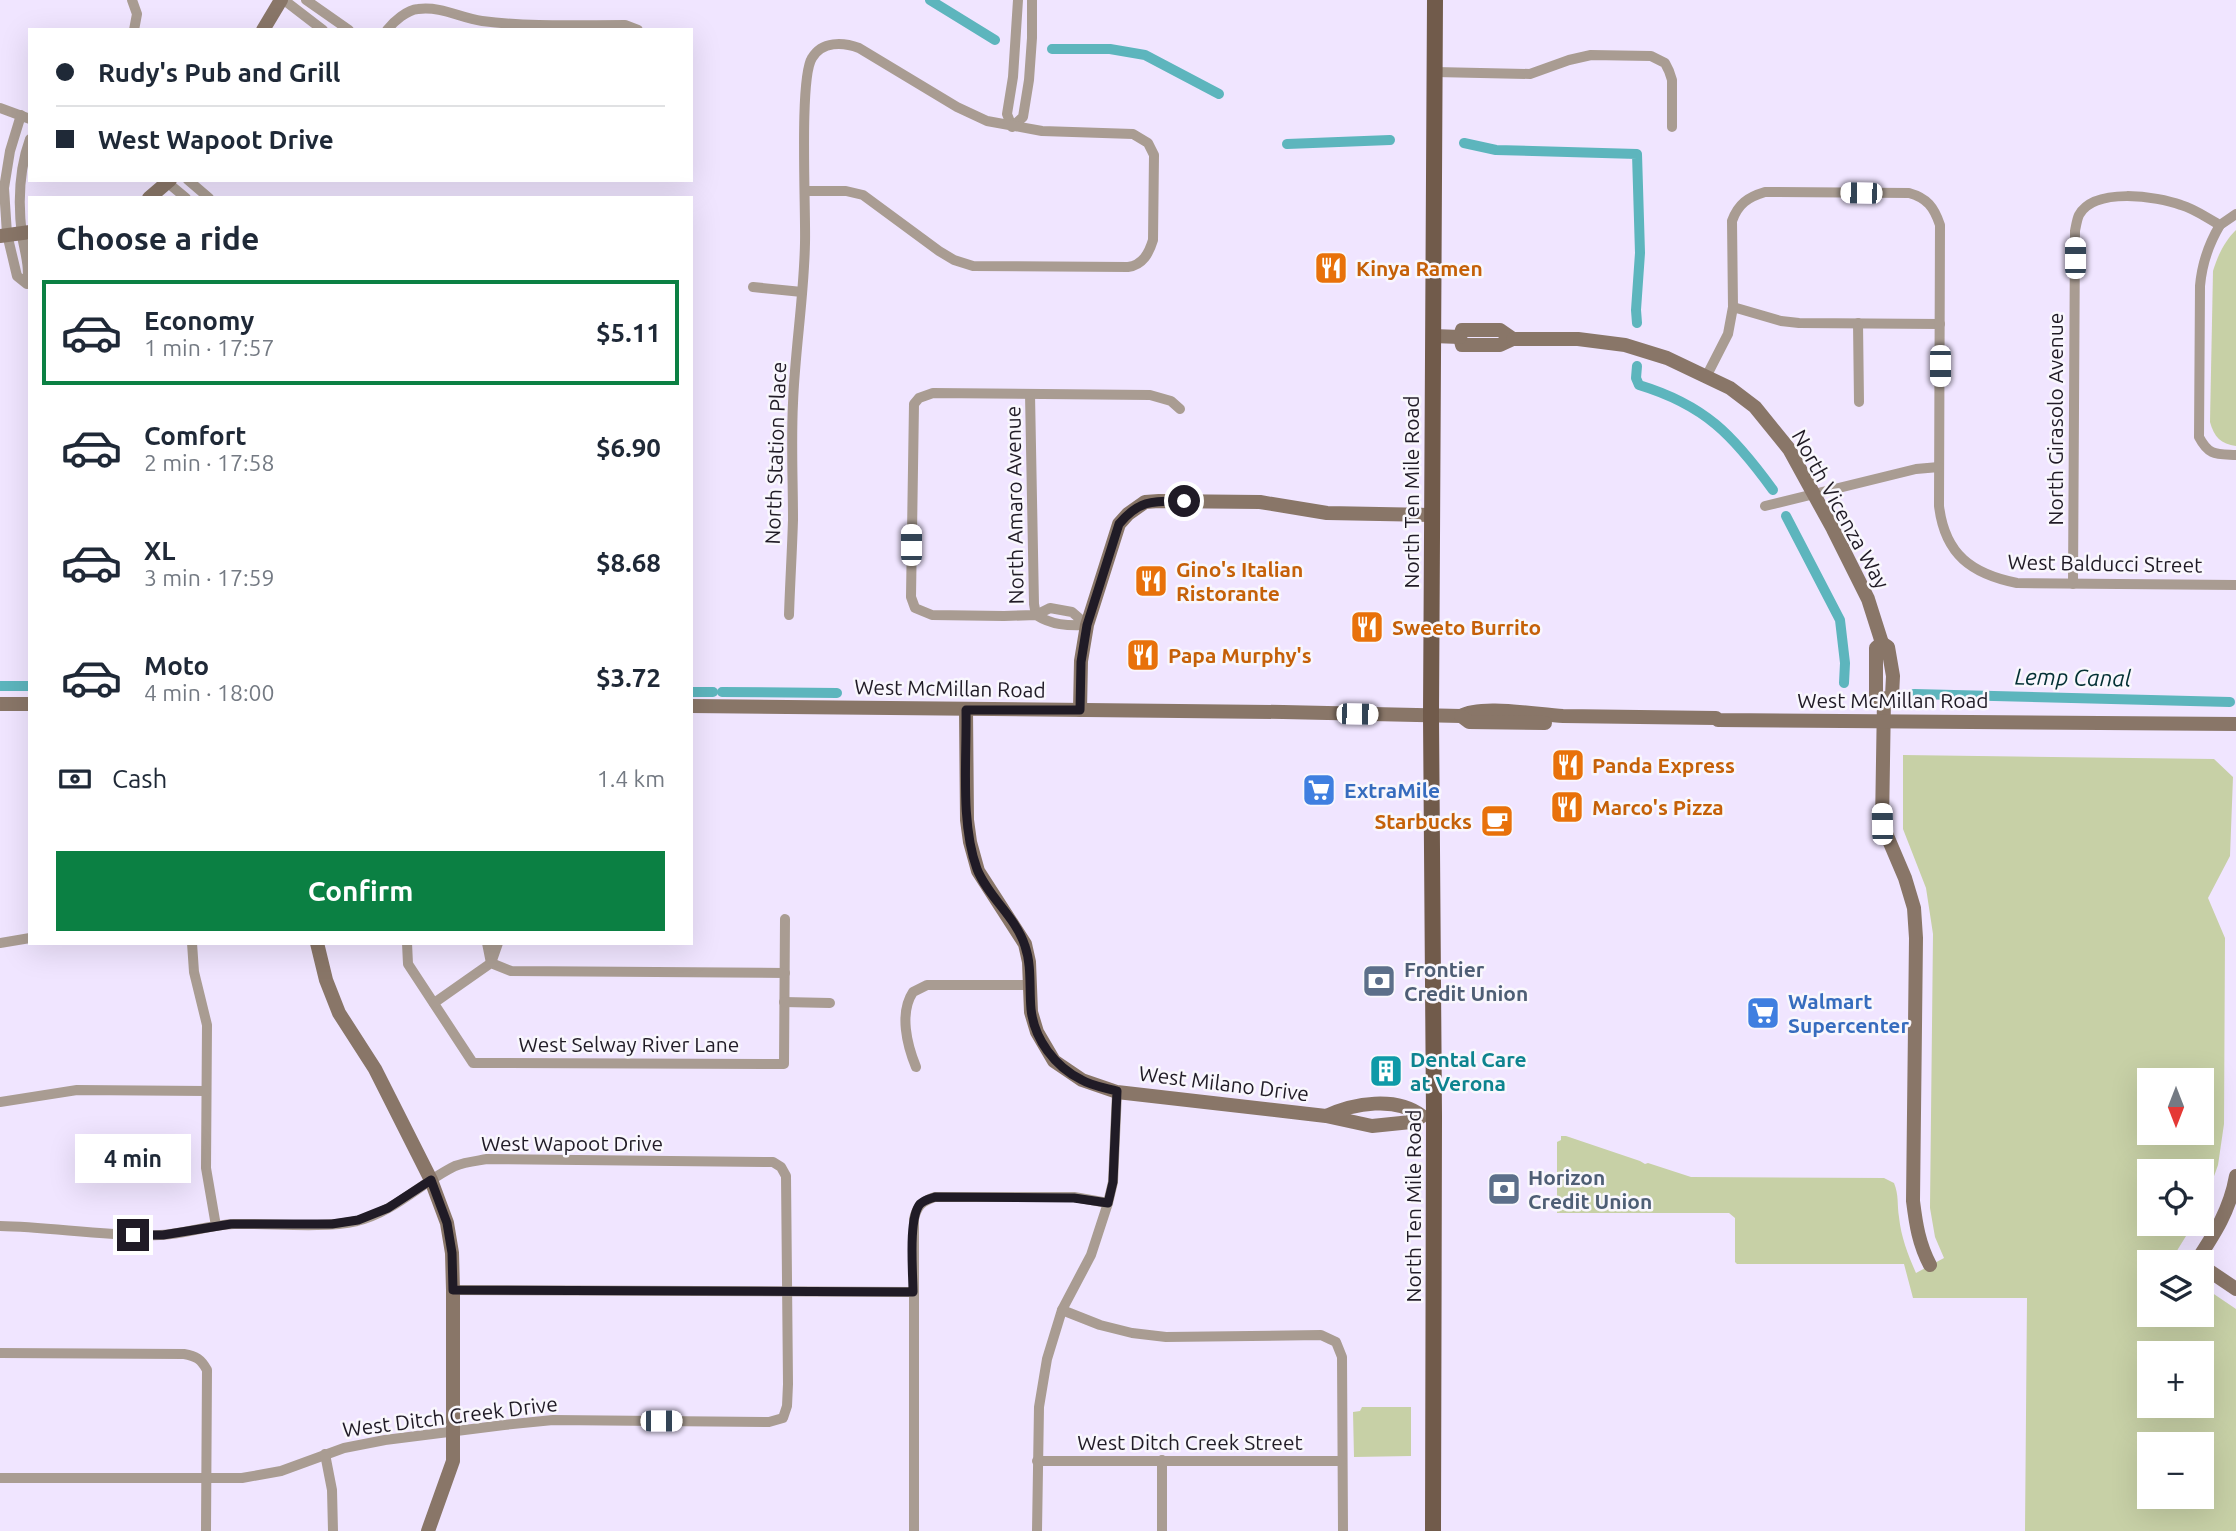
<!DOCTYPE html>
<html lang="en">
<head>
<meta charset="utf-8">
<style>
	:root { --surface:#fff; --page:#f6f6f7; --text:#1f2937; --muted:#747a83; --line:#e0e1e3; --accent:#0b8043 }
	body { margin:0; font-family:Ubuntu,sans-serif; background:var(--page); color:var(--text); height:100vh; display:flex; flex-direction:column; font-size:26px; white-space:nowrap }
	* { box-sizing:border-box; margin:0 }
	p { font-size:23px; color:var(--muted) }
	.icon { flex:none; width:38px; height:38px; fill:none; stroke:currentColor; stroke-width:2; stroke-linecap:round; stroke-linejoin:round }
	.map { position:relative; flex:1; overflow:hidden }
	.details { position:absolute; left:28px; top:196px; width:665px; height:749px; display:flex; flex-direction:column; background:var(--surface); border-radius:0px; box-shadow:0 7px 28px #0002 }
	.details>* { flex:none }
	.top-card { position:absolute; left:28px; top:28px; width:665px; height:154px; border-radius:0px; box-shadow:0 7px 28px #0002; display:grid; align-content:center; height:154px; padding:0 28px; background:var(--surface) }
	.needle { width:46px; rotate:180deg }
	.buttons { position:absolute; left:2137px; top:1068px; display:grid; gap:14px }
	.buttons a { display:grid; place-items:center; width:77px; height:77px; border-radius:0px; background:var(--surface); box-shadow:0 7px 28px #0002; font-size:35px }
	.end { position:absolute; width:32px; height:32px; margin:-16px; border:9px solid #201b26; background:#fff; box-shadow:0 0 0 4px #fff }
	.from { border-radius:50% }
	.bubble { position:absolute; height:49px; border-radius:0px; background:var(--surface); box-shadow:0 7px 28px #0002; font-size:23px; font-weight:600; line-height:49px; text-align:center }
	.car { position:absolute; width:21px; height:42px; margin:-21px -10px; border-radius:9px; box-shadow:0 0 5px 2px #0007; background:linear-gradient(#fff 24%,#345 0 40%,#fff 0 76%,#345 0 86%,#fff 0) }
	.top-card b { display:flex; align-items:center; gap:24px; height:66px; font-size:26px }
	.top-card b+b { border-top:2px solid var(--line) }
	.top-card i { width:18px; height:18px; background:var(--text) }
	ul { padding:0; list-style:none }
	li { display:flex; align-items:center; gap:21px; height:105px; margin:0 14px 10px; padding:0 14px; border:4px solid transparent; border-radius:0px }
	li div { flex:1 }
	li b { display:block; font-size:26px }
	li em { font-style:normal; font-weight:600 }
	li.on { border-color:var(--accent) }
	li>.icon { width:63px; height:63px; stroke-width:1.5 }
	h2 { padding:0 28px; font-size:32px; line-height:84px }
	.pay { display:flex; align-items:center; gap:18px; height:77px; padding:0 28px; font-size:26px }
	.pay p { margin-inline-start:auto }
	.button { display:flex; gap:14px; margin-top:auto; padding:14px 28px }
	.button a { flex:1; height:80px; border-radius:0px; background:var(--accent); color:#fff; font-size:28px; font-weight:600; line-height:80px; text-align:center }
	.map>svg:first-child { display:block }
</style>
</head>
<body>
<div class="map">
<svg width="2236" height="1531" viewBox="0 0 2236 1531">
	<rect width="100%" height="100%" fill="#f0e5ff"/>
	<!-- green -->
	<g fill="#c7d0a6" fill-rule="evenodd">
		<path d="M 2236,230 L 2236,446 C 2221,444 2214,437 2210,422 L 2213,271 C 2218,255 2224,242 2236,230 Z"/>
		<path d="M 1903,755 L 2214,759 L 2233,777 L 2230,856 L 2208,898 L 2225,938 L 2224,1124 L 2218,1165 L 2202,1210 L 2202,1171 L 2149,1171 L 2149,1223 L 2194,1223 L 2170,1262 L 2149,1262 L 2149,1314 L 2202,1314 L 2202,1286 L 2236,1309 L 2236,1531 L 2025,1531 L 2027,1298 L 1913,1298 L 1904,1264 L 1737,1264 L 1735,1262 L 1735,1218 L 1729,1213 L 1557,1213 L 1557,1142 L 1561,1140 L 1561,1136 L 1566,1136 L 1640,1161 L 1645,1164 L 1648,1163 L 1691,1177 L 1884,1178 L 1894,1183 C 1899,1195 1897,1205 1899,1217 C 1901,1237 1908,1255 1916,1273 L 1944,1258 L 1935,1237 L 1930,1208 L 1933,934 L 1926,888 L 1903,829 ZM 2149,1080 L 2202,1080 L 2202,1132 L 2149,1132 ZM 2149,1353 L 2202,1353 L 2202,1405 L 2149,1405 ZM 2149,1444 L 2202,1444 L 2202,1496 L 2149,1496 Z"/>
		<path d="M 1362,1407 L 1411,1407 L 1411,1456 L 1354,1457 L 1353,1412 L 1360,1411 Z"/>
	</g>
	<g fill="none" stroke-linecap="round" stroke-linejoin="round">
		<!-- canal -->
		<g stroke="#5db5bd" stroke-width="10">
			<path d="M 930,0 L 995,40"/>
			<path d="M 1052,49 L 1110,49 L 1145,55 L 1219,94"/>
			<path d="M 1464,143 L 1496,150 L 1637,154 L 1640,253 L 1636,310 L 1637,323"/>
			<path d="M 1287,144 L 1390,140"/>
			<path d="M 1637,366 L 1636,378 L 1639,385 C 1705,405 1733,435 1773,490"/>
			<path d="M 1786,516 L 1840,620 L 1845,663 L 1844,683"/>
			<path d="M 0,686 L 30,686"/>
			<path d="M 691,692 L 713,692"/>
			<path d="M 722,692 L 837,693"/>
			<path d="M 1914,694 L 2230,702"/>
		</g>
		<!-- street -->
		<g stroke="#a99c92" stroke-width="10">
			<path d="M 132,0 L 137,14 L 134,30"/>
			<path d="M 284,0 L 323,30"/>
			<path d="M 306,0 L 349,30"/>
			<path d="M 1018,0 L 1013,77 L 1007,114 L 1012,127 L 1023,117 L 1029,80 L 1032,38 L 1032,0"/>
			<path d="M 387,30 C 394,21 407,10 418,9 C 442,6 460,18 482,21 C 529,27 577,25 625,25 L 638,30"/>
			<path d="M 1435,72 L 1530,74 L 1569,60 L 1591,55 L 1651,56 L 1665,63 L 1669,71 L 1672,80 L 1672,127"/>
			<path d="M 0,108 L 30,119"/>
			<path d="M 21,115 L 10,151 L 4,188 L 7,234 L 17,276 L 27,284 C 30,268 25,252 22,236 C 18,204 19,169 30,139"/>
			<path d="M 188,180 L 209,198"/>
			<path d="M 168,183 L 186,198"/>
			<path d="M 2220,225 C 2208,245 2202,263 2200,286 L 2199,437 C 2209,456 2216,454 2236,455"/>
			<path d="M 753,287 L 802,292"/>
			<path d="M 1733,307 L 1781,321 L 1799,323 L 1940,324"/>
			<path d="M 1858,323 L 1859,402"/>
			<path d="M 1706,377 L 1728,334 L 1733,307 L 1732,221 C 1738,204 1748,197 1765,192 L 1909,193 C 1927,198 1934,207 1940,225 L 1939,506 C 1945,555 1972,574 2017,583 L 2236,585"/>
			<path d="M 1030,394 L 1034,604 L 1036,615"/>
			<path d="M 1765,506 L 1916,469 L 1939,467"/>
			<path d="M 2073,584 L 2075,231 C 2076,226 2077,219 2079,215 C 2094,187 2157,196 2181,205 C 2195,209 2207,218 2220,225 L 2236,214"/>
			<path d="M 789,615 C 790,584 792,552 793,520 C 793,481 791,442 793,403 C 795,349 804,297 805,243 C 806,211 799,78 812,58 C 822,41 843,42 859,48 L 957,107 L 987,121 L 1042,131 L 1133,134 L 1148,143 L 1154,155 L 1153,240 C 1149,253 1143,265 1128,267 L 973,266 L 954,260 L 939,251 L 863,195 L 846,191 L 805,191"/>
			<path d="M 1036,615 C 1052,625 1067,626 1087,625 L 1072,612 L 1050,608 L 1036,615 L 1004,616 L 932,615 L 915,608 L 911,597 L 914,404 L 919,398 L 933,393 L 1150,395 L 1171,401 L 1180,409"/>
			<path d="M 0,943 L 30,938"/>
			<path d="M 192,943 L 194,972 L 207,1025 L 206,1168 L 216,1226"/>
			<path d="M 407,943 L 408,964 L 473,1063 L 784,1064 L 785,919"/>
			<path d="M 487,943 L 491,963"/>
			<path d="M 491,963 L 498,943"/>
			<path d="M 784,1002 L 830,1003"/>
			<path d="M 434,1003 L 491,963 L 511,971 L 785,973"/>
			<path d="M 916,1067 C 907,1045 899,1013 913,992 L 927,985 L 1030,985"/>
			<path d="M 0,1102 L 77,1090 L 206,1091"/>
			<path d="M 0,1226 C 53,1227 107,1237 160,1235 C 185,1234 209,1225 234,1224 C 273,1223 320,1229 357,1221 C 394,1212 422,1182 455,1166 C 465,1162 476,1161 487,1159 L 773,1162 L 781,1167 L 786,1176 L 788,1384 L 787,1406 L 783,1418 L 769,1422 L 553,1420 L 504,1425 L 385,1440 L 344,1448 L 281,1471 L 242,1478 L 0,1478"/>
			<path d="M 453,1290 L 913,1292"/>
			<path d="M 1062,1310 L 1100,1325 L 1132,1333 L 1166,1337 L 1321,1335 L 1336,1342 L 1342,1357 L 1343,1531"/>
			<path d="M 0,1353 L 184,1354 C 196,1356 201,1359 207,1370 L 206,1531"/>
			<path d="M 325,1454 L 332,1490 L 333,1531"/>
			<path d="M 1162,1460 L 1162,1531"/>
			<path d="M 1037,1461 L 1342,1461"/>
			<path d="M 914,1531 L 914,1219 C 917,1206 922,1201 935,1197 L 1074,1197 L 1108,1203"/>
			<path d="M 1037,1531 L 1039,1407 L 1047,1359 L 1062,1310 L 1091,1255 L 1108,1203 L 1113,1182 L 1117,1092"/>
		</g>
		<!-- secondary -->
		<g stroke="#897668" stroke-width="14">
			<path d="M 263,30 L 281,0"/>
			<path d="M 149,198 L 170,180"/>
			<path d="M 0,236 L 30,232"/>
			<path d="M 1462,330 L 1500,330 L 1513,339 L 1500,345 L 1462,345 L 1460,337 Z"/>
			<path d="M 1433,336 L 1460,337"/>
			<path d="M 1513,339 L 1578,339 L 1625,345 L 1667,358 L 1730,388 L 1755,407 L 1789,449 L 1833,529 L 1868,599 L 1882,643"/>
			<path d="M 1882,643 L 1888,647 L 1893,676 L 1892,696 L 1884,699 L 1876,697 L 1876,648 Z"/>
			<path d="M 1884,699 L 1882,824 L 1905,878 L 1914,908 L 1916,938 L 1913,1201 C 1916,1225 1919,1244 1930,1265"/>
			<path d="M 0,704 L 30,704"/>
			<path d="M 691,706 L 1283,712 L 1461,716 C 1481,704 1538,715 1563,716 C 1614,717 1665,717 1716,718 L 1718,720 L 2236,724"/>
			<path d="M 966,710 L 967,820 L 970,842 L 978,871 L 1025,944 L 1029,962 L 1031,1012 L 1037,1032 L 1054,1061 L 1082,1080 L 1117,1092 L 1326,1116 L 1372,1126 L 1411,1122 L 1422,1116 C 1396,1096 1354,1103 1326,1116"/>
			<path d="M 1080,710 L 1081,661 L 1087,625 L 1119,524 L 1128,514 L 1145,502 L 1159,501 L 1260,502 L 1327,513 L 1432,515"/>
			<path d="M 1461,716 L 1469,722 L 1545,723"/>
			<path d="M 317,943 L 326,980 L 339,1013 L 375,1069 L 431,1180 L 447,1223 L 452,1253 L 453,1290 L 453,1461 L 428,1531"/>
			<path d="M 2196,1262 C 2215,1233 2230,1210 2236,1176"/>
			<path d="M 2202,1266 L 2236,1289"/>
		</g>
		<!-- primary -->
		<path stroke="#715b4b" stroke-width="16" d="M 1433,1531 L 1434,1116 L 1431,716 L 1435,0"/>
	</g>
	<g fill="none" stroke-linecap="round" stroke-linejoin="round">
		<!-- route -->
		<path stroke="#201b26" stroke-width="9" d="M 133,1235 L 163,1235 L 231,1224 L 332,1224 L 358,1220 L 388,1208 L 431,1180 L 447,1223 L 452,1253 L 453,1290 L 913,1292 C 913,1273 908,1218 920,1204 C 924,1200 929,1199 935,1197 L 1074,1198 L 1108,1203 L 1113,1182 L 1117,1091 C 1106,1088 1092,1086 1082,1080 C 1055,1067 1034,1039 1031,1009 C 1029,988 1032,966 1025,946 C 1016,917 988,897 977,869 C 960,823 967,759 966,710 L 1080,710 L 1081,662 L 1087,625 L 1119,524 C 1140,499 1154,501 1184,501"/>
	</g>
	<!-- icons -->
	<defs>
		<symbol id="restaurant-square" viewBox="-11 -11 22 22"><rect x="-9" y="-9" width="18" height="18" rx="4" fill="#e8710a" stroke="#f9f7fd"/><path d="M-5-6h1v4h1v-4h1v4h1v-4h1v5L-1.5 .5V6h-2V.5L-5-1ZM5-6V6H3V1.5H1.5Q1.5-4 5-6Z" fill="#fff"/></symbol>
		<symbol id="supermarket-square" viewBox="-11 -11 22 22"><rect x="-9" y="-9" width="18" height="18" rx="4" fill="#3f7fe0" stroke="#f9f7fd"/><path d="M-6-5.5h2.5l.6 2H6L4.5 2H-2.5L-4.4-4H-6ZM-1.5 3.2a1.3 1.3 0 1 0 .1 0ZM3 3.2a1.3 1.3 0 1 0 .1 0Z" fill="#fff"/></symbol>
		<symbol id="cafe-square" viewBox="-11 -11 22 22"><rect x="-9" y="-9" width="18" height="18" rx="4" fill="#e8710a" stroke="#f9f7fd"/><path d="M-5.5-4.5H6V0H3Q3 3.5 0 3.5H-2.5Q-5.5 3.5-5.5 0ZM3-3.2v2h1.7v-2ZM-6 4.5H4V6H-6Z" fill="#fff"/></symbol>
		<symbol id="bank-square" viewBox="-11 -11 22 22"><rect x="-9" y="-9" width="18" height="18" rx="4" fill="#5c6f8a" stroke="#f9f7fd"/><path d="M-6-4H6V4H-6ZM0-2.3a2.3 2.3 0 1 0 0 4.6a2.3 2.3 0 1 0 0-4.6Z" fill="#fff"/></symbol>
		<symbol id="building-square" viewBox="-11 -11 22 22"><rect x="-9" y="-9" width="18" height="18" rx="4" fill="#0f9aa8" stroke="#f9f7fd"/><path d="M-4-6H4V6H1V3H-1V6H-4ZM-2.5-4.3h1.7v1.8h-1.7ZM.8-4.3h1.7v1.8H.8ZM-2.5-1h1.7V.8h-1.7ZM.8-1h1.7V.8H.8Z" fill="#fff"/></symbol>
	</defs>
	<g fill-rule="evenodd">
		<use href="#restaurant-square" x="1312" y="249" width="38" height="38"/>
		<use href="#restaurant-square" x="1132" y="562" width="38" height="38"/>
		<use href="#restaurant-square" x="1348" y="608" width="38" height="38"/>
		<use href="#restaurant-square" x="1124" y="636" width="38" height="38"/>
		<use href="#restaurant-square" x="1549" y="746" width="38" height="38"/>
		<use href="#supermarket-square" x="1300" y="771" width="38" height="38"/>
		<use href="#restaurant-square" x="1548" y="788" width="38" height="38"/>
		<use href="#cafe-square" x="1478" y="802" width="38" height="38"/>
		<use href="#bank-square" x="1360" y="962" width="38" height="38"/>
		<use href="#supermarket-square" x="1744" y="994" width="38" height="38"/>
		<use href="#building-square" x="1367" y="1052" width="38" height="38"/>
		<use href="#bank-square" x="1485" y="1170" width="38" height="38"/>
	</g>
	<g text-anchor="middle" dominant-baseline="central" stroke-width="5" stroke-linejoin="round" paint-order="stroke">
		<!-- food labels -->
		<g font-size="21" font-weight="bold" fill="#c56008" stroke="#f9f7fd" text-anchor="start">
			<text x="1356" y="268">Kinya Ramen</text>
			<text x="1176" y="569">Gino's Italian<tspan x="1176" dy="24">Ristorante</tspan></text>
			<text x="1392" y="627">Sweeto Burrito</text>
			<text x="1168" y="655">Papa Murphy's</text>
			<text x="1592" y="765">Panda Express</text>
			<text x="1592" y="807">Marco's Pizza</text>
			<text x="1472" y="821" text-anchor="end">Starbucks</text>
		</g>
		<!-- street labels -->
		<g font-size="21" fill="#201b26" stroke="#f9f7fd">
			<text transform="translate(2055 419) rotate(-90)">North Girasolo Avenue</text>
			<text transform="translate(775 453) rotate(-88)">North Station Place</text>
			<text transform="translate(1411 492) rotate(-90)">North Ten Mile Road</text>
			<text transform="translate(1014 505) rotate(-91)">North Amaro Avenue</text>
			<text transform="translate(1841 509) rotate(61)">North Vicenza Way</text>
			<text transform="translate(2105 563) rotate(1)">West Balducci Street</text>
			<text transform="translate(950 688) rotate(1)">West McMillan Road</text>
			<text x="1893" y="700">West McMillan Road</text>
			<text x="629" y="1044">West Selway River Lane</text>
			<text transform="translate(1224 1083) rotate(7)">West Milano Drive</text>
			<text x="572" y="1143">West Wapoot Drive</text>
			<text transform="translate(1413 1206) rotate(-90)">North Ten Mile Road</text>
			<text transform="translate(450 1416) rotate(-7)">West Ditch Creek Drive</text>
			<text x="1190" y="1442">West Ditch Creek Street</text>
		</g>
		<!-- shop labels -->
		<g font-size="21" font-weight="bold" fill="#366cbe" stroke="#f9f7fd" text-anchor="start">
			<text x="1344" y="790">ExtraMile</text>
			<text x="1788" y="1001">Walmart<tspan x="1788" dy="24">Supercenter</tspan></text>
		</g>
		<!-- service labels -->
		<g font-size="21" font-weight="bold" fill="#4e5e75" stroke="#f9f7fd" text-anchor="start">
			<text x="1404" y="969">Frontier<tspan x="1404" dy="24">Credit Union</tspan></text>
			<text x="1528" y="1177">Horizon<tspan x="1528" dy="24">Credit Union</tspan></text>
		</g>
		<!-- culture labels -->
		<g font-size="21" font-weight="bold" fill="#0d838f" stroke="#f9f7fd" text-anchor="start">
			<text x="1410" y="1059">Dental Care<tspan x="1410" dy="24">at Verona</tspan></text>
		</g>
		<!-- water labels -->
		<g font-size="23" font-style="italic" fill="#043135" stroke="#f9f7fd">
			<text transform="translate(2073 677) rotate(1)">Lemp Canal</text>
		</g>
	</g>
</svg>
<div class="buttons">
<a><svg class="needle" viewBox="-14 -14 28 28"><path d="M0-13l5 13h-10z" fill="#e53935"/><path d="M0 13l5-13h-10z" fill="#747a83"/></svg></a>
<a><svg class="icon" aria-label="locate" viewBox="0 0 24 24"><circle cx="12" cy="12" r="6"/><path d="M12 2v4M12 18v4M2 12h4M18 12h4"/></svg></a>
<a><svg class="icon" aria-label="layers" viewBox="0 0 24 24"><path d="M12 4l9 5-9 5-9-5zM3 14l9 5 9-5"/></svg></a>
<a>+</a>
<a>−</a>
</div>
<i class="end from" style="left:1184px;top:501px"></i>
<i class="end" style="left:133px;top:1235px"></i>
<div class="bubble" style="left:75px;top:1134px;width:116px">4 min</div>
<i class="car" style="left:1861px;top:193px;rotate:271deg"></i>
<i class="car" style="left:2075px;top:258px;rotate:0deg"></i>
<i class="car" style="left:1940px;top:366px;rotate:180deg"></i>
<i class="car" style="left:911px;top:545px;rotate:0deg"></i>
<i class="car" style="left:1357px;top:714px;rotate:91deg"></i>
<i class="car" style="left:1882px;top:824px;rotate:359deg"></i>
<i class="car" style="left:661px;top:1421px;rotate:90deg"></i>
<div class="top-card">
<b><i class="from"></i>Rudy's Pub and Grill</b>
<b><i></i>West Wapoot Drive</b>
</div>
<section class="details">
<h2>Choose a ride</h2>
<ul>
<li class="on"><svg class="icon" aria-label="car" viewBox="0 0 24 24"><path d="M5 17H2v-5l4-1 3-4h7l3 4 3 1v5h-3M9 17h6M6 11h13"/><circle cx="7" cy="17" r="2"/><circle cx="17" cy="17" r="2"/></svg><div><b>Economy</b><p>1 min · 17:57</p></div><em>$5.11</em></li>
<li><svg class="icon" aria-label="car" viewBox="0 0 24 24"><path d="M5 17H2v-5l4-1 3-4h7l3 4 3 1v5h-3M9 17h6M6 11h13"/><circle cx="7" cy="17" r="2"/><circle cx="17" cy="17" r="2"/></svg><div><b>Comfort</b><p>2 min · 17:58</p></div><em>$6.90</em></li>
<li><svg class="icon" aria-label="car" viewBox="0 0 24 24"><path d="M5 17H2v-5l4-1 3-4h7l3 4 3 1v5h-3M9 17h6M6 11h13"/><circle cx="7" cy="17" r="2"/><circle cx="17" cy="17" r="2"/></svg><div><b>XL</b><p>3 min · 17:59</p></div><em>$8.68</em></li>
<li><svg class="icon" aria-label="car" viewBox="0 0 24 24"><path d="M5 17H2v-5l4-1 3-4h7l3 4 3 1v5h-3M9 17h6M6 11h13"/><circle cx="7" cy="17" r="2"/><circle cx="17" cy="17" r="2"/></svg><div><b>Moto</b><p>4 min · 18:00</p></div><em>$3.72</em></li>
</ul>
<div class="pay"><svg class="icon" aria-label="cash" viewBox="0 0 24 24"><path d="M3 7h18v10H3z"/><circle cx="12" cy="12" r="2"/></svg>Cash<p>1.4 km</p></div>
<div class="button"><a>Confirm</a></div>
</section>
</div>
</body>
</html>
